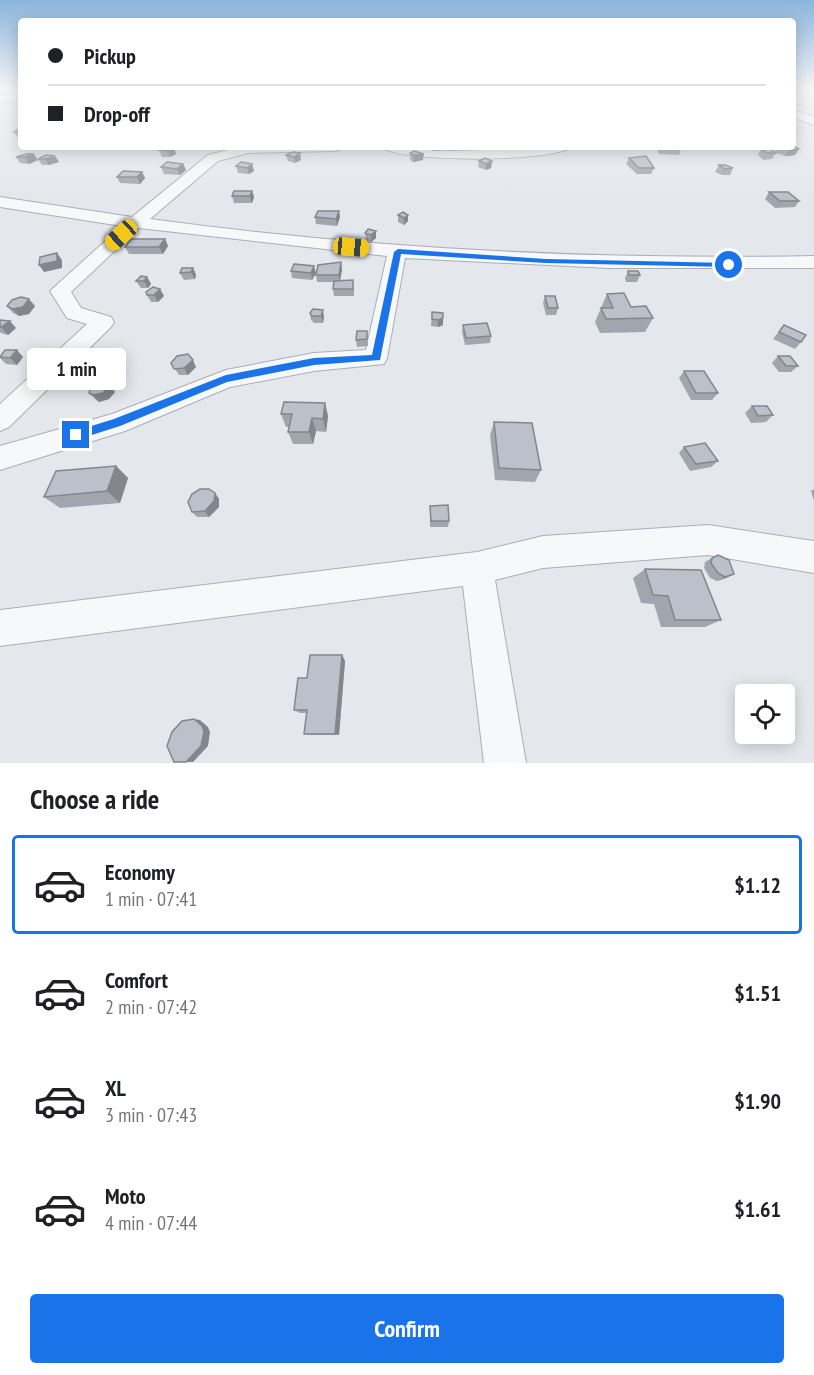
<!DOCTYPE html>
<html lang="en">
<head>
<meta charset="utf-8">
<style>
	:root { --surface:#fff; --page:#f2f2f2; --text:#202124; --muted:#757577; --line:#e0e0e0; --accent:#1a73e8 }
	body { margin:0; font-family:"PT Sans Narrow",sans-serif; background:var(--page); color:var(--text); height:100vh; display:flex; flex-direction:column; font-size:22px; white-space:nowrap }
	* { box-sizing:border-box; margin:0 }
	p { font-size:20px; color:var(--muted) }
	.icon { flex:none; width:33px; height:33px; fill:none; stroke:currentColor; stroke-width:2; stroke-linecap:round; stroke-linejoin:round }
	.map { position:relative; height:763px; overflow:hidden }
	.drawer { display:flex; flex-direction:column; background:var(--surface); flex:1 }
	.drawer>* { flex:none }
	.hud { position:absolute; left:18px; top:18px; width:778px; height:132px; border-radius:6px; box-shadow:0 3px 15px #0003; display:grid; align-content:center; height:132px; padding:0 30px; background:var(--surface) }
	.controls { position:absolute; left:735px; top:684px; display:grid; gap:12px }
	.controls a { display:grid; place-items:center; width:60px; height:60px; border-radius:6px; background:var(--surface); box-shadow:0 3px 15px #0003; font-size:30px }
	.end { position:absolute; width:27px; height:27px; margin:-14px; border:8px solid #1a73e8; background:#fff; box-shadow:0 0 0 3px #fff }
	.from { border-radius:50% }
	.bubble { position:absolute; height:42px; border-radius:6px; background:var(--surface); box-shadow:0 3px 15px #0003; font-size:20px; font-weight:700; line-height:42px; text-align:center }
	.car { position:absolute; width:18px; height:36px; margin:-18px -9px; border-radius:8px; box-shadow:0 0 4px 2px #0007; background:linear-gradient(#f5c518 24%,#345 0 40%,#f5c518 0 76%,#345 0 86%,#f5c518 0) }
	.hud b { display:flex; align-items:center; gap:21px; height:57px; font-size:22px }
	.hud b+b { border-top:2px solid var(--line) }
	.hud i { width:15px; height:15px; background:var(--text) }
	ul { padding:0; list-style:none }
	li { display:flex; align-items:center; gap:18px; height:99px; margin:0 12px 9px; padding:0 18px; border:3px solid transparent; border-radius:6px }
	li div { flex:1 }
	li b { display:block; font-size:22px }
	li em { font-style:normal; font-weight:700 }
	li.active { border-color:var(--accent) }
	li>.icon { width:54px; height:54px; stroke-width:1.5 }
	h2 { padding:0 30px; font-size:27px; line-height:72px }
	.primary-button { display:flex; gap:12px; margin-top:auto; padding:12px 30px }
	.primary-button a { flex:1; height:69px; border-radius:6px; background:var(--accent); color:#fff; font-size:24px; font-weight:700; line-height:69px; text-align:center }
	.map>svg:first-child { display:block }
</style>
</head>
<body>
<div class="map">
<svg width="814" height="763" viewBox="0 0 814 763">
	<rect width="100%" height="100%" fill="#e4e7ec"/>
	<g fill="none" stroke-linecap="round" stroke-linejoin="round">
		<defs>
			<g id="street">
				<path d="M 814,90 L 814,96 L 794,99 L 794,93 Z"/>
				<rect x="0" y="96" width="21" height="6"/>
				<path d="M 794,110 L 814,117 L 814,125 L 794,118 Z"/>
				<path d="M 240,147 L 343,147 L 336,151 L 248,153 L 218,161 L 150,219 C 370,249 591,260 814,256 L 814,268 L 609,268 L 405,258 L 387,358 L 384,364 L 314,371 L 230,387 L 125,431 L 0,470 L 0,446 L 112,414 L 226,370 L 314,353 L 366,350 L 387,256 L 139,228 L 71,292 L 81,308 L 111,317 L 114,322 L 111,327 L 9,427 L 0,431 L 0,404 L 87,324 L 67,318 L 50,291 L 122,226 L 0,207 L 0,197 L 132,217 L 208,155 Z"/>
				<path d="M 382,147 L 452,151 L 571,147 C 555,162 399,163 382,147 Z"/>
				<path d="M 708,525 L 814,541 L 814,573 L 708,555 L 543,568 L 495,580 L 526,763 L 484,763 L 463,586 L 0,646 L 0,610 L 477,552 L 543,536 Z"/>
			</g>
		</defs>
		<!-- street casing -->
		<use href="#street" stroke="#a9aeb7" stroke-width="2"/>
		<!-- street -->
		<use href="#street" fill="#f7f8fa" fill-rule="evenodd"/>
	</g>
	<!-- wall -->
	<g fill="#a1a5ae">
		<path d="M 21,128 L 21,138 L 18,138 L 14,132 Z"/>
		<path d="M 431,147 L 441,147 L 441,151 L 432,151 Z"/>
		<path d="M 658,147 L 681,147 L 681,149 L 679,155 L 659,154 L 657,149 Z"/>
		<path d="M 778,147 L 794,147 L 799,149 L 795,155 L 785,156 L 775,152 Z"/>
		<path d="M 174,148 L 176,154 L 170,157 L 162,157 L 159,150 Z"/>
		<path d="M 761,149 L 776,153 L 772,159 L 763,160 L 758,155 Z"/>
		<path d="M 293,152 L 301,160 L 295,163 L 288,161 L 286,155 Z"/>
		<path d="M 410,153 L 423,160 L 413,162 L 410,160 Z"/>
		<path d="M 26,154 L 38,160 L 29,164 L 20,163 L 16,157 Z"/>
		<path d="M 46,155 L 59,162 L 49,165 L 42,165 L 38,159 Z"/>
		<path d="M 629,158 L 654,168 L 651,174 L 637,174 L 626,164 Z"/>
		<path d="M 479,161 L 492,161 L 491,168 L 486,170 L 478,167 Z"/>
		<path d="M 183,164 L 186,170 L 180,175 L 164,174 L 161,167 Z"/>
		<path d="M 252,164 L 254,171 L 249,174 L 238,173 L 236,166 Z"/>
		<path d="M 719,165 L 733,168 L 730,175 L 722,175 L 715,172 Z"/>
		<path d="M 142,172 L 145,178 L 140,184 L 120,183 L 117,177 Z"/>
		<path d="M 252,191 L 254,197 L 252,203 L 234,203 L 232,196 Z"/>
		<path d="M 769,192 L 799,201 L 795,207 L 775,208 L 765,199 Z"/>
		<path d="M 339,211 L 340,217 L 337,226 L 316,224 L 315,217 Z"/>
		<path d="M 403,212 L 408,221 L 404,225 L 398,222 L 398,215 Z"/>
		<path d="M 368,229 L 376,238 L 371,242 L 366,240 L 365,233 Z"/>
		<path d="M 165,239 L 168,246 L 163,254 L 129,254 L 125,247 Z"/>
		<path d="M 341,262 L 342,269 L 340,281 L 354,287 L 354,296 L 334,296 L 333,289 L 334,282 L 317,282 L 316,275 Z"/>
		<path d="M 193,268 L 196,275 L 195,279 L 184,280 L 180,273 Z"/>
		<path d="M 291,271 L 316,273 L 312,280 L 292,278 Z"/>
		<path d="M 628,271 L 640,275 L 637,282 L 626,282 L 625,278 Z"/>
		<path d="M 147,277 L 151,284 L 148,288 L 141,288 L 136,281 Z"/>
		<path d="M 160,289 L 164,296 L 158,302 L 151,302 L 147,295 Z"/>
		<path d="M 607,294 L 653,318 L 645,332 L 600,333 L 595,322 Z"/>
		<path d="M 545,296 L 558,308 L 556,315 L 546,315 L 543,303 Z"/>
		<path d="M 7,306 L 35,306 L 29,314 L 19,316 L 13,313 Z"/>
		<path d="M 313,309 L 324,317 L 323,323 L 314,323 L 311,320 L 310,313 Z"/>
		<path d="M 432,312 L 443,325 L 438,327 L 431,326 Z"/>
		<path d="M 0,320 L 16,328 L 8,335 L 1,333 L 0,332 Z"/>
		<path d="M 463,325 L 491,336 L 490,343 L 465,345 L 462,332 Z"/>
		<path d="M 784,325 L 801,342 L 795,349 L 773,339 Z"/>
		<path d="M 367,331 L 368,346 L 357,347 L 356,340 Z"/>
		<path d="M 0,356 L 23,357 L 17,365 L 6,364 L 0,358 Z"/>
		<path d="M 778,356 L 798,366 L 791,372 L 779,372 L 772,363 Z"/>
		<path d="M 106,359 L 124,361 L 121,367 L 111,366 Z"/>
		<path d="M 171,363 L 196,367 L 188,375 L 179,375 Z"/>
		<path d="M 684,371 L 718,393 L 712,400 L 691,400 L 679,378 Z"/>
		<path d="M 115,392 L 109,399 L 99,402 L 95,399 L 89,393 Z"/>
		<path d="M 325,403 L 328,416 L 326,432 L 316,431 L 313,444 L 293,444 L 288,432 L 289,427 L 286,427 L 281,414 Z"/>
		<path d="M 752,406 L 773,415 L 766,422 L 751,423 L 745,413 Z"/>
		<path d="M 494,422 L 541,470 L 535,482 L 495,480 L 490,435 Z"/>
		<path d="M 684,447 L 718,461 L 711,467 L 690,471 L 679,453 Z"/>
		<path d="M 116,466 L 128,478 L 120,503 L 60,508 L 44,497 Z"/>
		<path d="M 814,489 L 814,501 L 811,491 Z"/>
		<path d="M 215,493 L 219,499 L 219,507 L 209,517 L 197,517 L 192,512 Z"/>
		<path d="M 430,506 L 449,521 L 448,527 L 430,527 Z"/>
		<path d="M 712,558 L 734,574 L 726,578 L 717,581 L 710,578 L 704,568 L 705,562 Z"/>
		<path d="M 645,569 L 721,620 L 705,627 L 661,627 L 654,604 L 641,603 L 633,578 Z"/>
		<path d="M 342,655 L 345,661 L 339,735 L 311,735 L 304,734 L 307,713 L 300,713 L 294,710 L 307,678 Z"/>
	</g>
	<!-- shaded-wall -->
	<g fill="#83868d">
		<path d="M 174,148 L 176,154 L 170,157 L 168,151 Z"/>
		<path d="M 799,149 L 795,155 L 785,156 L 789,150 Z"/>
		<path d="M 300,153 L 301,160 L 295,163 L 294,157 Z"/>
		<path d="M 34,154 L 38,160 L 29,164 L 25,157 Z"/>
		<path d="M 424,154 L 423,160 L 413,162 L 413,155 Z"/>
		<path d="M 55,156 L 59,162 L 49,165 L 45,159 Z"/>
		<path d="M 492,161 L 491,168 L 486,170 L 486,164 Z"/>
		<path d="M 183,164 L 186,170 L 180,175 L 177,169 Z"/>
		<path d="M 252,164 L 254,171 L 249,174 L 247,168 Z"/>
		<path d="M 142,172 L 145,178 L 140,184 L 137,177 Z"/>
		<path d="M 252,191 L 254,197 L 252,203 L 250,196 Z"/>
		<path d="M 339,211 L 340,217 L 337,226 L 336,219 Z"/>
		<path d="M 408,215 L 408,221 L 404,225 L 404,218 Z"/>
		<path d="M 376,231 L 376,238 L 371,242 L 371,235 Z"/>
		<path d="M 165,239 L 168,246 L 163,254 L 159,247 Z"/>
		<path d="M 57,253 L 62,260 L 62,268 L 44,272 L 39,265 Z"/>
		<path d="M 341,262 L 342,269 L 340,282 L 339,275 Z"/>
		<path d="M 314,266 L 316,273 L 312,280 L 311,273 Z"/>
		<path d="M 193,268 L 196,275 L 195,279 L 191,272 Z"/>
		<path d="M 147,277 L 151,284 L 148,288 L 144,281 Z"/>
		<path d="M 160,289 L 164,296 L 158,302 L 154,295 Z"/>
		<path d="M 29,299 L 35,306 L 29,314 L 19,316 L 12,309 Z"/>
		<path d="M 323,310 L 324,317 L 323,323 L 321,316 Z"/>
		<path d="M 443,318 L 443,325 L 438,327 L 438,320 Z"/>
		<path d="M 10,321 L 16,328 L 8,335 L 1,327 Z"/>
		<path d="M 17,350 L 23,357 L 17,365 L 10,358 Z"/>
		<path d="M 119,354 L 124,361 L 121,367 L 116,360 Z"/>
		<path d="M 193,360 L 196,367 L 188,375 L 184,368 Z"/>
		<path d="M 110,385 L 115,392 L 109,399 L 99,402 L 93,395 Z"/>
		<path d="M 325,403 L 328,416 L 326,432 L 323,419 Z"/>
		<path d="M 312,418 L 316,431 L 313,444 L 309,432 Z"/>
		<path d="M 116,466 L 128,478 L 120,503 L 107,491 Z"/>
		<path d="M 215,493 L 219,499 L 219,507 L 209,517 L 205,511 Z"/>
		<path d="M 734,574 L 726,578 L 717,581 L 725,577 Z"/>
		<path d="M 342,655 L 345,661 L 339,735 L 335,734 Z"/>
		<path d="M 194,719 L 200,720 L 208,727 L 210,732 L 208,746 L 193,762 L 186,762 Z"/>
	</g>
	<!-- building -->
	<g fill="#bbc0ca" stroke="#83868d" stroke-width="1.5">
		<path d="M 20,128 L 21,128 L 21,132 L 14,132 Z"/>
		<path d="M 794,146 L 799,149 L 789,150 L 782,147 L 794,147 Z"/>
		<path d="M 164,147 L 166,147 L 174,148 L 168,151 L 159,150 Z"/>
		<path d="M 662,147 L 681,147 L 681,149 Z"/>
		<path d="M 761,149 L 770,149 L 776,153 L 767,153 Z"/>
		<path d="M 414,151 L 424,154 L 413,155 L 410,153 Z"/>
		<path d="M 293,152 L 300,153 L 294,157 L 286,155 Z"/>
		<path d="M 26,154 L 34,154 L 25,157 L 16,157 Z"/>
		<path d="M 46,155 L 55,156 L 45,159 L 38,159 Z"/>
		<path d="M 646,156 L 654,168 L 639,168 L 629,158 Z"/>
		<path d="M 485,158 L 492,161 L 486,164 L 479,161 Z"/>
		<path d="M 167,162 L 183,164 L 177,169 L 161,167 Z"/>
		<path d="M 241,162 L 252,164 L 247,168 L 236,166 Z"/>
		<path d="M 719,165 L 725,165 L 733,168 L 725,169 Z"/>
		<path d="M 123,171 L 142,172 L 137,177 L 117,177 Z"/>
		<path d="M 234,191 L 252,191 L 250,196 L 232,196 Z"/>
		<path d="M 769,192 L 788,192 L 799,201 L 780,201 Z"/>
		<path d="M 318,211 L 339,211 L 336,219 L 315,217 Z"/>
		<path d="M 403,212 L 408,215 L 404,218 L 398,215 Z"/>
		<path d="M 368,229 L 376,231 L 371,235 L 365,233 Z"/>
		<path d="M 131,239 L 165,239 L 159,247 L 125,247 Z"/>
		<path d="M 57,253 L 57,261 L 39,265 L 40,257 Z"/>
		<path d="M 341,262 L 339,275 L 316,275 L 318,265 Z"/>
		<path d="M 294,264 L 314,266 L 311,273 L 291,271 Z"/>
		<path d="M 182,268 L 193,268 L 191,272 L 180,273 Z"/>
		<path d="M 628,271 L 638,271 L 640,275 L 629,275 Z"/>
		<path d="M 141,276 L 147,277 L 144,281 L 136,281 Z"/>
		<path d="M 353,280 L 353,289 L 333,289 L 334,281 Z"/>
		<path d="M 153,287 L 160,289 L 154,295 L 147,295 L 146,292 Z"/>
		<path d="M 624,293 L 631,307 L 646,306 L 653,318 L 606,319 L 601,308 L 613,308 L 607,294 Z"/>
		<path d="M 545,296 L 555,296 L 558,308 L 548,308 Z"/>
		<path d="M 21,297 L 29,299 L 23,307 L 12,309 L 7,306 L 12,300 Z"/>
		<path d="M 313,309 L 323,310 L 321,316 L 312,316 L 310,313 Z"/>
		<path d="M 432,312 L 443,313 L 443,318 L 438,320 L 432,319 Z"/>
		<path d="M 0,320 L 10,321 L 1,327 L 0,327 Z"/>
		<path d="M 487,323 L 491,336 L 466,338 L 463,325 Z"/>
		<path d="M 784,325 L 806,335 L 801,342 L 779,332 Z"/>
		<path d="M 357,331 L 367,331 L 367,339 L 356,340 Z"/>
		<path d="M 5,350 L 17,350 L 10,358 L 0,357 Z"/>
		<path d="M 119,354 L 116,360 L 106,359 L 108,355 Z"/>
		<path d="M 188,354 L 193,360 L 184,368 L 174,369 L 171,363 L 177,356 Z"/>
		<path d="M 778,356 L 790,356 L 798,366 L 786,366 Z"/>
		<path d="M 684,371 L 704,371 L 718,393 L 696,393 Z"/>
		<path d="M 102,381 L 110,385 L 103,393 L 93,395 L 89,393 L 91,386 Z"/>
		<path d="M 284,402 L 325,403 L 323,419 L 312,418 L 309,432 L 288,432 L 292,414 L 281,414 Z"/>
		<path d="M 752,406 L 767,406 L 773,415 L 758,416 Z"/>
		<path d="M 494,422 L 532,423 L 541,470 L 499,468 Z"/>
		<path d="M 705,443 L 718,461 L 696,464 L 684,447 Z"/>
		<path d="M 116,466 L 107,491 L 44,497 L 56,471 Z"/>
		<path d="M 200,489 L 209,489 L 215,493 L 214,501 L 205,511 L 192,512 L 188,502 L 192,494 Z"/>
		<path d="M 448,505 L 449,521 L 431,521 L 430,506 Z"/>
		<path d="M 718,555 L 729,560 L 734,574 L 725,577 L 718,573 L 711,563 L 712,558 Z"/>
		<path d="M 645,569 L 701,570 L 721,620 L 675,620 L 668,596 L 653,595 Z"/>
		<path d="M 310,655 L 342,655 L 335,734 L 304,734 L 307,710 L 294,710 L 298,678 L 307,678 Z"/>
		<path d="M 194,719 L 202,726 L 204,732 L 201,746 L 186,762 L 174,762 L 167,746 L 172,732 L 182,721 Z"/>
	</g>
	<!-- sky -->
	<linearGradient id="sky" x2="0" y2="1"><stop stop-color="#8bb4dd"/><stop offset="0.45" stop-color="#f3f4f6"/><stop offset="1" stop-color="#f3f4f6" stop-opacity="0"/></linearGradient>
	<rect width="814" height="196" fill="url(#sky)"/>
	<!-- route -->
	<path fill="#1a73e8" d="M 398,249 L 546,259 L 729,263 L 733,265 L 729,267 L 546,263 L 401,254 L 380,360 L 314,365 L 227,382 L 120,426 L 76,440 L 72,438 L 72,432 L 114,419 L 226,375 L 314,358 L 372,355 L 394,252 Z"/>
</svg>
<div class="controls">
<a><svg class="icon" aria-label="locate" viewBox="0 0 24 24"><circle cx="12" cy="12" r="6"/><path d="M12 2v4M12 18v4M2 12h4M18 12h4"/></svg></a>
</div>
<i class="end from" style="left:729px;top:265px"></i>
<i class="end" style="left:76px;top:435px"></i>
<div class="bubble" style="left:27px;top:348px;width:99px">1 min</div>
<i class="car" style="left:121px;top:235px;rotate:228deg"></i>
<i class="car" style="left:351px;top:247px;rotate:95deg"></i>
<div class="hud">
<b><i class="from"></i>Pickup</b>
<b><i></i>Drop-off</b>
</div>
</div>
<section class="drawer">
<h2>Choose a ride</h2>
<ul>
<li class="active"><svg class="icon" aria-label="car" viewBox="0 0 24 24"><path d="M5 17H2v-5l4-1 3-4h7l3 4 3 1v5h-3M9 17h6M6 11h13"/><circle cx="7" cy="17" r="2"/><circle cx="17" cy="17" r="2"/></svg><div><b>Economy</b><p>1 min · 07:41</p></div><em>$1.12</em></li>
<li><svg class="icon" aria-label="car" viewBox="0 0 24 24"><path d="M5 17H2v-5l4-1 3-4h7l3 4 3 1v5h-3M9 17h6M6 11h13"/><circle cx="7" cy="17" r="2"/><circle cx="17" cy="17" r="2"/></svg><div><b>Comfort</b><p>2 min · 07:42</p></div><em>$1.51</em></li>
<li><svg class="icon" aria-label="car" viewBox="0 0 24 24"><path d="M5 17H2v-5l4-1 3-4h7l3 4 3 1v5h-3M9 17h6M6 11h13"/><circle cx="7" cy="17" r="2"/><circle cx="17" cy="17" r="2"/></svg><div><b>XL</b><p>3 min · 07:43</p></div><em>$1.90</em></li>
<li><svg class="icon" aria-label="car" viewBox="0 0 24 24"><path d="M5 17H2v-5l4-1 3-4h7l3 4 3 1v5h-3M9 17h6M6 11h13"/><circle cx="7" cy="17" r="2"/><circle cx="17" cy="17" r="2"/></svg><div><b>Moto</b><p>4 min · 07:44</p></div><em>$1.61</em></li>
</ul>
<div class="primary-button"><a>Confirm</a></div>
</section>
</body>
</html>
